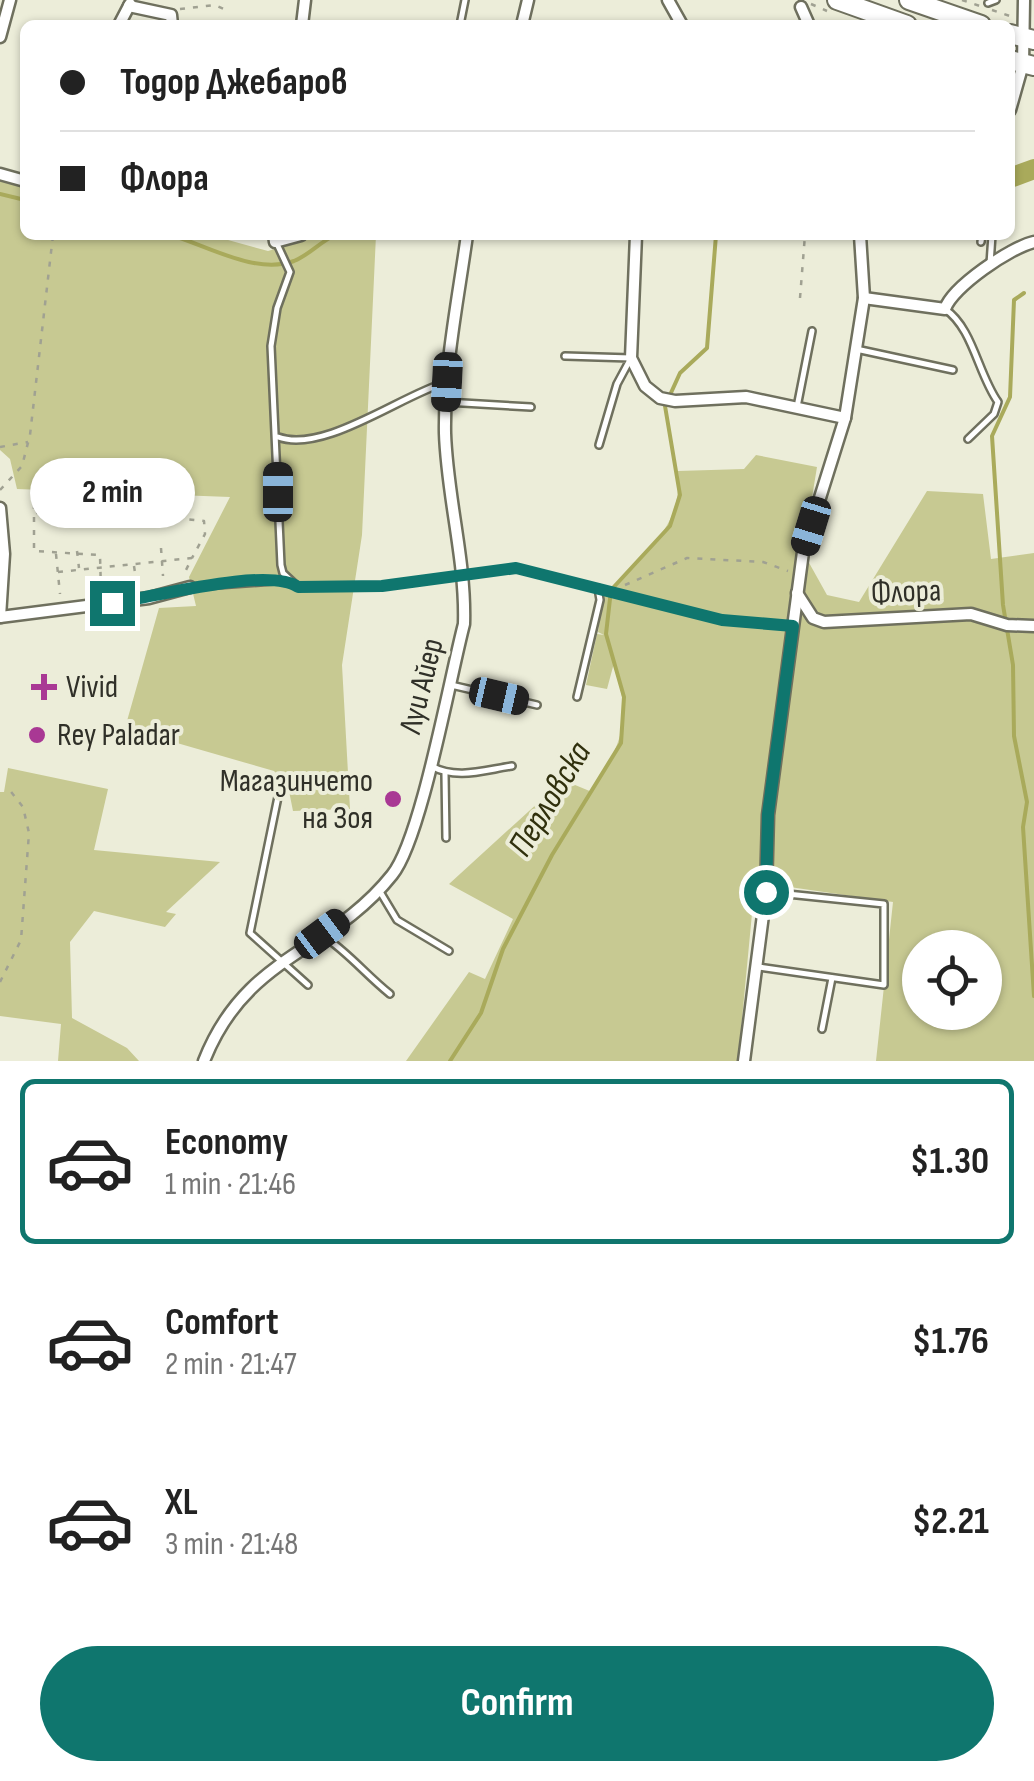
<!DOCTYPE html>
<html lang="en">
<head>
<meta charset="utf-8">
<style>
	:root { --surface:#fff; --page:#f6f6f6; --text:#222; --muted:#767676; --line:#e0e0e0; --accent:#0f766e }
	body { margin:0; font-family:"Sofia Sans Condensed",sans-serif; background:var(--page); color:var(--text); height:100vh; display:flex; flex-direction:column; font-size:38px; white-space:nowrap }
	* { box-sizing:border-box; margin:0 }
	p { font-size:32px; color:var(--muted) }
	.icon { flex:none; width:55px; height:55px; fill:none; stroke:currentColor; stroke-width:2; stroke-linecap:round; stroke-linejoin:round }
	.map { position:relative; height:1061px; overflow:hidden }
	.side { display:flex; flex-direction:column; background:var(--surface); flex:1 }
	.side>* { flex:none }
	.top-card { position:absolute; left:20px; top:20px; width:995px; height:220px; border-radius:15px; box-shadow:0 2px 8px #0004; display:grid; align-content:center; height:220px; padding:0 40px; background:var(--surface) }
	.tools { position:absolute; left:902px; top:930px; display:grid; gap:20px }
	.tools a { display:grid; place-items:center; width:100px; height:100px; border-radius:50%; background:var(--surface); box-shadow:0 2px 8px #0004; font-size:50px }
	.end { position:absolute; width:45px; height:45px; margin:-22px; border:12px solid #0f766e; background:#fff; box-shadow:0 0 0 5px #fff }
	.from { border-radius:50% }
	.bubble { position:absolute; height:70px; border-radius:35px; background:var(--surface); box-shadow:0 2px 8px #0004; font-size:32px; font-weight:700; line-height:70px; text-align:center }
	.car { position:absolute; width:30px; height:60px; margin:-30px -15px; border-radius:12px; box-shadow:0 0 8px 2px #0007; background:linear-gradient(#222 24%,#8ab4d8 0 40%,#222 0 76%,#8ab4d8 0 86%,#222 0) }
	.top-card b { display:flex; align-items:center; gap:35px; height:95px; font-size:38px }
	.top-card b+b { border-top:2px solid var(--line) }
	.top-card i { width:25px; height:25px; background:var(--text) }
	ul { padding:18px 0 0; list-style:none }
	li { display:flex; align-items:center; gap:30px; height:165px; margin:0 20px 15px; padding:0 20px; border:5px solid transparent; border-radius:15px }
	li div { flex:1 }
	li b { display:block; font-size:38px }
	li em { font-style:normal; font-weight:700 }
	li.selected { border-color:var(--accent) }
	li>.icon { width:90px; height:90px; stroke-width:1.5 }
	.cta { display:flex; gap:20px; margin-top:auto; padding:20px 40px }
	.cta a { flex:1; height:115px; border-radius:60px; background:var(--accent); color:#fff; font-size:40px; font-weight:700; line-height:115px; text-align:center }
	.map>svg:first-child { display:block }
</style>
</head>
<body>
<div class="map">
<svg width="1034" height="1061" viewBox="0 0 1034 1061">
	<rect width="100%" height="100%" fill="#ecedd9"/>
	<!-- green -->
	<g fill="#c7c992" fill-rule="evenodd">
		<path d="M 0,178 L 25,185 L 25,235 L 210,235 L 268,251 L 322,235 L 376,235 L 362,535 L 342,665 L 350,809 L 293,811 L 288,786 L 274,771 L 125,728 L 159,608 L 196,606 L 189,577 L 230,497 L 17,489 L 10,459 L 0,450 Z"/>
		<path d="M 756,455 L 817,467 L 803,552 L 827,595 L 859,602 L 927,491 L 983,494 L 991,559 L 1034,553 L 1034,1061 L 876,1061 L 893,902 L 755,882 L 738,1061 L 406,1061 L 469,972 L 485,979 L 513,919 L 449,884 L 563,780 L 592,792 C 623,740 632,723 614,663 L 607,689 L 586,685 L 597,634 L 604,635 L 598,632 L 604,592 L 611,591 C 645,550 683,529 678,471 L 744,469 ZM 920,948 L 985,948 L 985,1012 L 920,1012 Z"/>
		<path d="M 8,768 L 108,789 L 94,850 L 220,862 L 166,912 L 176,914 L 165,927 L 94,911 L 70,942 L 72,1018 L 127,1048 L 139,1061 L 58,1061 L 61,1024 L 0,1016 L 0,792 L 4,792 Z"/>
	</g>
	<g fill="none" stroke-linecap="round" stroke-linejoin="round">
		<!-- stream -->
		<g stroke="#a9aa5b" stroke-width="4">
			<path d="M 0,194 L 25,200"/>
			<path d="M 171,235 C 208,246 256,275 294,261 C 309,255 320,242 335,235"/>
			<path d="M 1024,293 L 1014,300 L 1010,397 L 992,436 L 1003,605 L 1013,665 L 1014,736 L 1027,802 L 1023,827 L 1034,996"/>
			<path d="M 450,1061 L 481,1013 L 503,949 L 552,855 L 621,743 L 624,697 L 606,634 L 611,590 L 670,526 L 680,495 L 665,406 L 680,373 L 707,348 L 716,235"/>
		</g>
		<!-- river -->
		<path stroke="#a9aa5b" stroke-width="20" d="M 1010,178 L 1034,169"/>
		<defs>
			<g id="service">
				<path d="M 988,3 L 996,0"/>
				<path d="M 460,25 L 465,0"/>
				<path d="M 981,242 L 982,235"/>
				<path d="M 277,244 L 290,272 L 277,308 L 271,346 L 281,565 L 283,573 L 298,587 L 382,586 L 516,568 L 722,620 L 791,626"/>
				<path d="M 990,264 L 992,235"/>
				<path d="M 945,309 C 973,328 978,374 998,402 L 994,414 L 968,439"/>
				<path d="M 856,349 L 953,370"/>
				<path d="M 565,356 L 631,358 L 617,384 L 599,445"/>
				<path d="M 446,402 L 531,407"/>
				<path d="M 797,407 L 812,331"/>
				<path d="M 278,437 C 324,454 403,394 447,382"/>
				<path d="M 190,587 L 287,580"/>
				<path d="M 451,685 L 537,705"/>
				<path d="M 577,697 L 600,600 L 598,588"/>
				<path d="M 431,766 C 457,780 484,770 512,766"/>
				<path d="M 445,774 L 446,838"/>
				<path d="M 279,792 L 250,933 L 308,985"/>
				<path d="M 379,890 L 397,920 L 449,951"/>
				<path d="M 322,935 C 348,952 365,974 390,994"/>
				<path d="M 759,967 L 884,985 L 884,904 L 768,892"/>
				<path d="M 822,1029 L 832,978"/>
			</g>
			<g id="minor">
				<path d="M 668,0 L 682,25"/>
				<path d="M 129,6 L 171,15 L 172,25"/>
				<path d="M 801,7 L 809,25"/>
				<path d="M 119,25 L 130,4"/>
				<path d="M 302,25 L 305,0"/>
				<path d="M 522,25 L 528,0"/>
				<path d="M 0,37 L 10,0"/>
				<path d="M 1010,110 L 1023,64 L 1024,0"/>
				<path d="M 0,174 L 25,181"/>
				<path d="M 274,235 L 275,242 L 301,235"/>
				<path d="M 636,235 L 631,358 L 645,386 L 660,398 L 675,401 L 746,397 L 845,418"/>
				<path d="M 864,298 L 945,309 C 952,287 1011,247 1034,242"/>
				<path d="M 0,508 L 4,554 L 0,617"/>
				<path d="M 797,593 L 813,618 L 824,622 L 971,614 L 1007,625 L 1034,626"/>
				<path d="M 0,617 L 149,598 L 190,587"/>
				<path d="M 204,1061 C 246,954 330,953 392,875 C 421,840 450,677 464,624 C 466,560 447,497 445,433 C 444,367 458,300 467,235"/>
				<path d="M 744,1061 L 766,892 L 768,815 L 803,552 L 845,418 L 864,298 L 860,235"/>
			</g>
			<g id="primary">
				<path d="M 837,0 L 907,25"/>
				<path d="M 909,0 L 981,25"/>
				<path d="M 1010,34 L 1034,40"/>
				<path d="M 1010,60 L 1034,66"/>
			</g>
		</defs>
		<!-- service casing -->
		<use href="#service" stroke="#6f705e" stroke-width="10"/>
		<!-- minor casing -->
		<use href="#minor" stroke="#6f705e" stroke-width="15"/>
		<!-- primary casing -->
		<use href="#primary" stroke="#6f705e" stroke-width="22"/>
		<!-- path -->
		<g stroke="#a0a192" stroke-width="2.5" stroke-dasharray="5 8" stroke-linecap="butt">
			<path d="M 962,0 L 980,6"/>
			<path d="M 811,4 L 827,11"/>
			<path d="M 180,9 L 215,5 L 224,9"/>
			<path d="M 992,10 L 1013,17"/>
			<path d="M 800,298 L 805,235"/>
			<path d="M 0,447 L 28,442"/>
			<path d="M 0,490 L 22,466 L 30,435 L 53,235"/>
			<path d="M 34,504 L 34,551 L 100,555 L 101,591"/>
			<path d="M 47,506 L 204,521 L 205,534 L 192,558"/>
			<path d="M 36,513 L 51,510 L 51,505"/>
			<path d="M 161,548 L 163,576"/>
			<path d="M 77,551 L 79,568"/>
			<path d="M 56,554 L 60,594"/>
			<path d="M 134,566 L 136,579"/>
			<path d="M 58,572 L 192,558 L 183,576"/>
			<path d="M 625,585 L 687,558 L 763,562 L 788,571"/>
			<path d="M 0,982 L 21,940 L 29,833 L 23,807 L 8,788"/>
		</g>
		<!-- service -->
		<use href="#service" stroke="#fff" stroke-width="5"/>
		<!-- minor -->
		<use href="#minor" stroke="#fff" stroke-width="10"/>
		<!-- primary -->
		<use href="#primary" stroke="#fff" stroke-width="18"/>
	</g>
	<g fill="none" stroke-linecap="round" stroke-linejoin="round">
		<!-- route -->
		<path stroke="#0f766e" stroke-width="12" d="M 112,603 C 150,598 269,566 298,587 L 382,586 L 516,568 L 722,620 L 793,626 L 768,814 L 766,892"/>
	</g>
	<!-- markers -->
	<g fill="#a93894" stroke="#ecedd9" stroke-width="4">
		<path d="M39 672h10v10h10v10h-10v10h-10v-10h-10v-10h10z"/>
		<circle cx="37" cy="735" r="10"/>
		<circle cx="393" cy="799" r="10"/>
	</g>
	<g text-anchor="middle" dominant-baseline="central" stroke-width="8" stroke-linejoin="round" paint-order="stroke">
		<!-- street labels -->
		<g font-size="32" fill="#303028" stroke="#ecedd9">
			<text transform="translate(906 592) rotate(-2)">Флора</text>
			<text transform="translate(422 686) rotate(-76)">Луи Айер</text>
		</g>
		<!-- poi labels -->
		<g font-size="32" fill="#303028" stroke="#ecedd9" text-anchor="start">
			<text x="66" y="687">Vivid</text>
			<text x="57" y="735">Rey Paladar</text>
			<text x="373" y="781" text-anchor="end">Магазинчето<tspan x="373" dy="37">на Зоя</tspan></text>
		</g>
		<!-- water labels -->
		<g font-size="35" font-style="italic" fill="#30300d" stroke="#ecedd9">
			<text transform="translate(550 799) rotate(-59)">Перловска</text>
		</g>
	</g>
</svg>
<div class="tools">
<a><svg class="icon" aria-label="locate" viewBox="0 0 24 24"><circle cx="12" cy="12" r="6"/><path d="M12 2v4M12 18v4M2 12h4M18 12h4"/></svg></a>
</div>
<i class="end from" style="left:766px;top:892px"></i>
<i class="end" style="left:112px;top:603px"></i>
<div class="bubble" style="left:30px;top:458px;width:165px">2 min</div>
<i class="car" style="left:447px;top:382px;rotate:183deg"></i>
<i class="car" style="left:278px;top:492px;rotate:0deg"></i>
<i class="car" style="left:811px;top:526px;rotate:197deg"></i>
<i class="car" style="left:499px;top:696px;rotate:103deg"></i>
<i class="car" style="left:322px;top:934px;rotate:53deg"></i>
<div class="top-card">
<b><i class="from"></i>Тодор Джебаров</b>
<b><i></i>Флора</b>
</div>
</div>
<section class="side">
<ul>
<li class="selected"><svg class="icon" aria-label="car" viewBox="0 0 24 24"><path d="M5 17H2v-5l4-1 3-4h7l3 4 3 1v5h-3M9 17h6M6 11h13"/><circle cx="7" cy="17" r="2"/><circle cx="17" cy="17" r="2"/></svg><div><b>Economy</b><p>1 min · 21:46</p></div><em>$1.30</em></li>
<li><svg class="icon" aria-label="car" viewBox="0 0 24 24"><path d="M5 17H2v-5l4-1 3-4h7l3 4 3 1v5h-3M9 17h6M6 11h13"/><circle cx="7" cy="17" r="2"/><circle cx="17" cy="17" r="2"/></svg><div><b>Comfort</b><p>2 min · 21:47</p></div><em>$1.76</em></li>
<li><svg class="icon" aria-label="car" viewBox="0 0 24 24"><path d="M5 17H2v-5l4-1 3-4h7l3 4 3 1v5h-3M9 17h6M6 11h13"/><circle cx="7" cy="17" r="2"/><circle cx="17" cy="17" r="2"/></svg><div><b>XL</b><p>3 min · 21:48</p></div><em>$2.21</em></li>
</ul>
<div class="cta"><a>Confirm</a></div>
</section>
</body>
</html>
